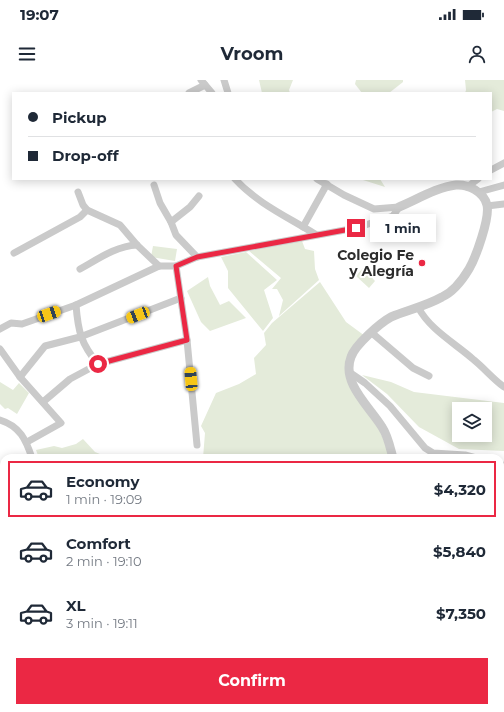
<!DOCTYPE html>
<html lang="en">
<head>
<meta charset="utf-8">
<style>
	:root { --surface:#fff; --page:#f6f6f7; --text:#1f2937; --muted:#747a83; --line:#e0e1e3; --accent:#eb2844 }
	body { margin:0; font-family:Montserrat,sans-serif; background:var(--page); color:var(--text); height:100vh; display:flex; flex-direction:column; font-size:15px; white-space:nowrap }
	* { box-sizing:border-box; margin:0 }
	p { font-size:13px; color:var(--muted) }
	.icon { flex:none; width:22px; height:22px; fill:none; stroke:currentColor; stroke-width:2; stroke-linecap:round; stroke-linejoin:round }
	.map { position:relative; flex:1; overflow:hidden }
	.panel { position:absolute; left:0px; top:374px; width:504px; height:258px; display:flex; flex-direction:column; background:var(--surface); border-radius:12px 12px 0 0; box-shadow:0 2px 10px #0003 }
	.panel>* { flex:none }
	.guide { position:absolute; left:12px; top:12px; width:480px; height:88px; border-radius:0px; box-shadow:0 2px 10px #0003; display:grid; align-content:center; height:88px; padding:0 16px; background:var(--surface) }
	.tools { position:absolute; left:452px; top:322px; display:grid; gap:8px }
	.tools a { display:grid; place-items:center; width:40px; height:40px; border-radius:0px; background:var(--surface); box-shadow:0 2px 10px #0003; font-size:20px }
	.end { position:absolute; width:18px; height:18px; margin:-9px; border:5px solid #eb2844; background:#fff; box-shadow:0 0 0 2px #fff }
	.from { border-radius:50% }
	.bubble { position:absolute; height:28px; border-radius:0px; background:var(--surface); box-shadow:0 2px 10px #0003; font-size:13px; font-weight:700; line-height:28px; text-align:center }
	.car { position:absolute; width:12px; height:24px; margin:-12px -6px; border-radius:5px; box-shadow:0 0 3px 1px #0007; background:linear-gradient(#f5c518 24%,#345 0 40%,#f5c518 0 76%,#345 0 86%,#f5c518 0) }
	.guide b { display:flex; align-items:center; gap:14px; height:38px; font-size:15px }
	.guide b+b { border-top:1px solid var(--line) }
	.guide i { width:10px; height:10px; background:var(--text) }
	ul { padding:7px 0 0; list-style:none }
	li { display:flex; align-items:center; gap:12px; height:56px; margin:0 8px 6px; padding:0 8px; border:2px solid transparent; border-radius:0px }
	li div { flex:1 }
	li b { display:block; font-size:15px }
	li em { font-style:normal; font-weight:700 }
	li.selected { border-color:var(--accent) }
	li>.icon { width:36px; height:36px; stroke-width:1.5 }
	.cta { display:flex; gap:8px; margin-top:auto; padding:8px 16px }
	.cta a { flex:1; height:46px; border-radius:0px; background:var(--accent); color:#fff; font-size:16px; font-weight:700; line-height:46px; text-align:center }
	.status { display:flex; justify-content:space-between; align-items:center; height:28px; padding:0 20px; background:var(--surface); direction:ltr }
	.status svg { height:11px; fill:currentColor }
	header { display:flex; justify-content:space-between; align-items:center; height:52px; padding:0 16px; background:var(--surface); font-size:18px; font-weight:700 }
	.map>svg:first-child { display:block }
</style>
</head>
<body>
<div class="status"><b>19:07</b><svg viewBox="0 0 49 12"><path d="M0 12V9h3v3zM5 12V6h3v6zM10 12V3h3v9zM15 12V0h3v12zM26 1h20v11H26zM47 4h2v5h-2z"/></svg></div>
<header><svg class="icon" aria-label="menu" viewBox="0 0 24 24"><path d="M4 6h16M4 12h16M4 18h16"/></svg>Vroom<svg class="icon" aria-label="person" viewBox="0 0 24 24"><circle cx="12" cy="8" r="4"/><path d="M4 21q1-7 8-7t8 7"/></svg></header>
<div class="map">
<svg width="504" height="632" viewBox="0 0 504 632">
	<rect width="100%" height="100%" fill="#fff"/>
	<!-- green -->
	<g fill="#e4ebda" fill-rule="evenodd">
		<path d="M 259,0 L 293,0 L 289,10 L 290,13 L 262,13 Z"/>
		<path d="M 356,0 L 403,0 L 403,2 L 389,13 L 362,13 L 355,4 Z"/>
		<path d="M 465,0 L 504,0 L 504,31 L 497,29 L 491,32 L 491,13 L 465,13 L 466,10 Z"/>
		<path d="M 361,99 L 380,99 L 385,107 L 363,100 Z"/>
		<path d="M 302,161 L 305,169 L 314,171 L 315,189 L 319,200 L 279,236 L 283,220 L 277,209 L 272,209 L 281,198 L 249,171 Z"/>
		<path d="M 153,166 L 177,169 L 175,181 L 151,177 Z"/>
		<path d="M 246,172 L 277,200 L 264,210 L 273,238 L 263,251 L 228,208 L 228,191 L 221,177 Z"/>
		<path d="M 363,188 L 375,201 L 369,208 L 356,196 Z"/>
		<path d="M 208,197 L 210,206 L 220,225 L 229,221 L 246,238 L 210,251 L 201,242 L 187,211 Z"/>
		<path d="M 320,202 L 346,242 L 365,256 L 347,286 L 379,349 L 391,378 L 203,378 L 205,353 L 201,346 L 216,313 L 239,304 L 256,294 L 254,278 L 266,265 L 264,253 L 272,243 Z"/>
		<path d="M 362,295 L 391,302 L 414,312 L 504,323 L 504,371 L 459,369 L 419,347 L 387,314 ZM 459,329 L 485,329 L 485,355 L 459,355 Z"/>
		<path d="M 0,302 L 13,310 L 19,303 L 29,313 L 17,334 L 8,328 L 5,329 L 0,324 Z"/>
		<path d="M 83,359 L 95,372 L 110,378 L 39,378 L 36,370 L 54,366 L 62,368 L 76,364 Z"/>
		<path d="M 500,438 L 504,443 L 504,632 L 128,632 L 126,628 L 500,628 Z"/>
	</g>
	<g fill="none" stroke-linecap="round" stroke-linejoin="round">
		<!-- minor -->
		<g stroke="#cacaca" stroke-width="7">
			<path d="M 201,0 L 212,13"/>
			<path d="M 224,0 L 228,13"/>
			<path d="M 189,13 L 205,5"/>
			<path d="M 491,90 L 504,83"/>
			<path d="M 235,99 C 258,124 288,137 315,154"/>
			<path d="M 317,99 L 344,115 L 374,129 L 399,127"/>
			<path d="M 154,105 L 160,123 L 171,142 L 176,155 L 197,177"/>
			<path d="M 467,107 L 478,99"/>
			<path d="M 78,112 L 83,125 L 87,130 L 120,145 L 137,165 L 159,186"/>
			<path d="M 479,112 L 504,105"/>
			<path d="M 487,126 L 504,124"/>
			<path d="M 171,142 L 190,127 L 199,116"/>
			<path d="M 303,147 L 327,104"/>
			<path d="M 14,173 L 80,137 L 87,130"/>
			<path d="M 176,186 L 187,260 L 197,365"/>
			<path d="M 80,189 C 98,179 116,166 137,165"/>
			<path d="M 76,225 C 78,251 81,264 98,284"/>
			<path d="M 418,227 C 430,250 455,263 474,280 C 484,288 493,299 504,307"/>
			<path d="M 0,249 L 11,243 L 22,244 L 76,225 L 159,186 L 176,186 L 197,177 L 356,148 L 393,136 L 399,127"/>
			<path d="M 372,253 L 413,288 L 429,296"/>
			<path d="M 0,269 L 20,297 L 61,343 L 27,362"/>
			<path d="M 349,292 L 365,303 L 390,326 L 425,368 L 433,373 L 465,375 L 476,378"/>
			<path d="M 20,297 L 45,266 L 80,257 L 181,218"/>
			<path d="M 43,322 L 70,299 L 98,284 L 187,260"/>
			<path d="M 0,340 C 20,346 26,360 32,378"/>
			<path d="M 500,384 L 504,386"/>
			<path d="M 42,628 L 43,632"/>
			<path d="M 12,632 L 17,628"/>
		</g>
		<!-- tertiary -->
		<g stroke="#cacaca" stroke-width="9">
			<path d="M 393,378 C 390,367 388,356 382,347 C 370,327 341,303 351,277 C 355,265 380,243 391,237 C 408,230 426,226 442,217 C 453,212 463,199 469,189 C 476,177 490,138 487,125 C 484,112 468,104 456,105 C 437,107 416,120 399,127"/>
			<path d="M 119,628 L 121,632"/>
		</g>
	</g>
	<g fill="none" stroke-linecap="round" stroke-linejoin="round">
		<!-- route -->
		<path stroke="#eb2844" stroke-width="5" d="M 98,284 L 187,260 L 176,186 L 197,177 L 356,148"/>
	</g>
	<!-- markers -->
	<circle fill="#eb2844" stroke="#fff" stroke-width="1.5" cx="422" cy="183" r="4"/>
	<g text-anchor="middle" dominant-baseline="central" stroke-width="4" stroke-linejoin="round" paint-order="stroke">
		<!-- poi labels -->
		<g font-size="14" font-weight="bold" fill="#2d2d2d" stroke="#fff" text-anchor="end">
			<text x="414" y="175">Colegio Fe<tspan x="414" dy="16">y Alegría</tspan></text>
		</g>
	</g>
</svg>
<div class="tools">
<a><svg class="icon" aria-label="layers" viewBox="0 0 24 24"><path d="M12 4l9 5-9 5-9-5zM3 14l9 5 9-5"/></svg></a>
</div>
<i class="end from" style="left:98px;top:284px"></i>
<i class="end" style="left:356px;top:148px"></i>
<div class="bubble" style="left:370px;top:134px;width:66px">1 min</div>
<i class="car" style="left:49px;top:234px;rotate:71deg"></i>
<i class="car" style="left:138px;top:235px;rotate:249deg"></i>
<i class="car" style="left:191px;top:299px;rotate:355deg"></i>
<div class="guide">
<b><i class="from"></i>Pickup</b>
<b><i></i>Drop-off</b>
</div>
<section class="panel">
<ul>
<li class="selected"><svg class="icon" aria-label="car" viewBox="0 0 24 24"><path d="M5 17H2v-5l4-1 3-4h7l3 4 3 1v5h-3M9 17h6M6 11h13"/><circle cx="7" cy="17" r="2"/><circle cx="17" cy="17" r="2"/></svg><div><b>Economy</b><p>1 min · 19:09</p></div><em>$4,320</em></li>
<li><svg class="icon" aria-label="car" viewBox="0 0 24 24"><path d="M5 17H2v-5l4-1 3-4h7l3 4 3 1v5h-3M9 17h6M6 11h13"/><circle cx="7" cy="17" r="2"/><circle cx="17" cy="17" r="2"/></svg><div><b>Comfort</b><p>2 min · 19:10</p></div><em>$5,840</em></li>
<li><svg class="icon" aria-label="car" viewBox="0 0 24 24"><path d="M5 17H2v-5l4-1 3-4h7l3 4 3 1v5h-3M9 17h6M6 11h13"/><circle cx="7" cy="17" r="2"/><circle cx="17" cy="17" r="2"/></svg><div><b>XL</b><p>3 min · 19:11</p></div><em>$7,350</em></li>
</ul>
<div class="cta"><a>Confirm</a></div>
</section>
</div>
</body>
</html>
